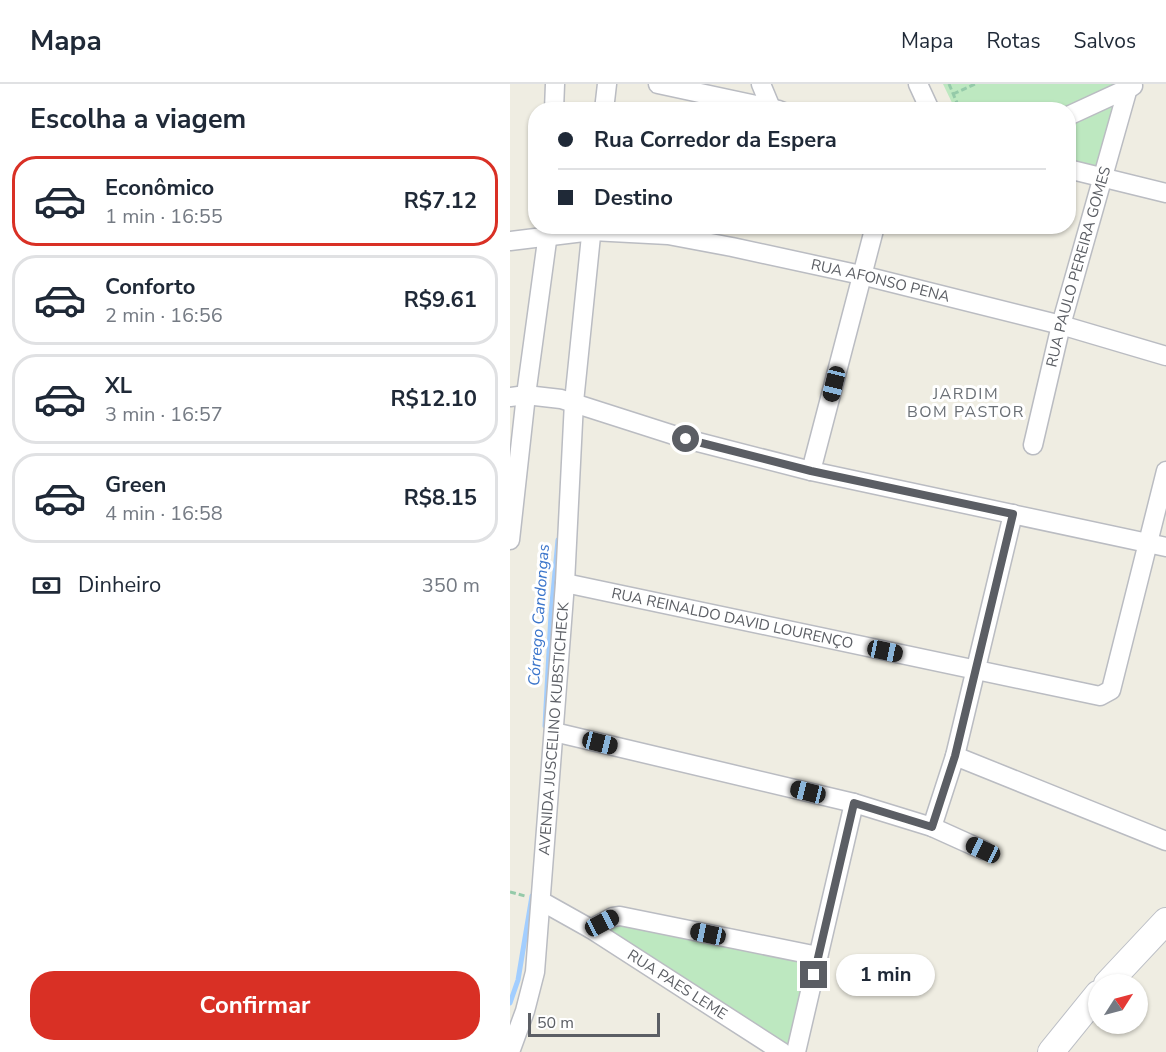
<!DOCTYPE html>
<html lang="pt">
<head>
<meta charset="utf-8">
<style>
	:root { --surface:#fff; --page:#f6f6f7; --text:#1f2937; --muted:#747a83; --line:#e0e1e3; --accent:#d93025 }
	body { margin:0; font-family:"Nunito Sans",sans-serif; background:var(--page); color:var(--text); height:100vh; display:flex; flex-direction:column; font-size:22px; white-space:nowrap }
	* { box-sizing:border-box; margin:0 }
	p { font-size:20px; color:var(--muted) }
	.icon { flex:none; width:33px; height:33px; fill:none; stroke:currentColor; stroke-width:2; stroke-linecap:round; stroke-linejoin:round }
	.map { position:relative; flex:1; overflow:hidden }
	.sheet { display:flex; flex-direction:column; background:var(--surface); width:510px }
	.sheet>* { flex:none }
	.top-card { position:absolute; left:18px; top:18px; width:548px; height:132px; border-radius:24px; box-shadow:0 2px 4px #0004; display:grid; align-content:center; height:132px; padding:0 30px; background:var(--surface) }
	.needle { width:39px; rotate:54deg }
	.controls { position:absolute; left:578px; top:890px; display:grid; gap:12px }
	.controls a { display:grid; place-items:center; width:60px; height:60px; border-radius:50%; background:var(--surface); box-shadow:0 2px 4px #0004; font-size:30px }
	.scale { position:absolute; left:18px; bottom:15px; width:132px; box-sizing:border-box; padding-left:6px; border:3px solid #5b5e64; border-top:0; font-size:16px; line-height:21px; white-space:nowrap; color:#5b5e64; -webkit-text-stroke:4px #fff; paint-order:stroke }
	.end { position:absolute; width:27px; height:27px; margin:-14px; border:8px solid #5b5e64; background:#fff; box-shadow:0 0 0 3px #fff }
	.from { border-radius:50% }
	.bubble { position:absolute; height:42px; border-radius:21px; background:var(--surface); box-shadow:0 2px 4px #0004; font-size:20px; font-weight:700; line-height:42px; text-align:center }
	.car { position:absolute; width:18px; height:36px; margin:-18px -9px; border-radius:8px; box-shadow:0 0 4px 2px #0007; background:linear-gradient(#222 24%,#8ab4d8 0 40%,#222 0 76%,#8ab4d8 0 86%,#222 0) }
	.top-card b { display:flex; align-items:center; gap:21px; height:57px; font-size:22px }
	.top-card b+b { border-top:2px solid var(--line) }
	.top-card i { width:15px; height:15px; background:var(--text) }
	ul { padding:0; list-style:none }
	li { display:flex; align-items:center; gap:18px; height:90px; margin:0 12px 9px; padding:0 18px; border:3px solid var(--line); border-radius:24px }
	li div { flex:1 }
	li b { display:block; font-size:22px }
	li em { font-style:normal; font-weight:700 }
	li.selected { border-color:var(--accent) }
	li>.icon { width:54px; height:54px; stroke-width:1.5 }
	h2 { padding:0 30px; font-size:27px; line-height:72px }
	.pay { display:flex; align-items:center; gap:15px; height:66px; padding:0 30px; font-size:22px }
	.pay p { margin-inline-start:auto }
	.action { display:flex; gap:12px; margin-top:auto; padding:12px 30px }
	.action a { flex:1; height:69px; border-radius:24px; background:var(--accent); color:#fff; font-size:24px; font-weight:700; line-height:69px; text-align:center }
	header { display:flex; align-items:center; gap:36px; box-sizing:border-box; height:84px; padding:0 30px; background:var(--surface); border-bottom:2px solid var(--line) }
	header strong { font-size:28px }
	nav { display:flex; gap:33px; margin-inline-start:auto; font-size:21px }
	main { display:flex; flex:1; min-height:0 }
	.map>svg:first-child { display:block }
</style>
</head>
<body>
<header>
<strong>Mapa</strong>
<nav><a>Mapa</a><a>Rotas</a><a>Salvos</a></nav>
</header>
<main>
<section class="sheet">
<h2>Escolha a viagem</h2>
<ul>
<li class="selected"><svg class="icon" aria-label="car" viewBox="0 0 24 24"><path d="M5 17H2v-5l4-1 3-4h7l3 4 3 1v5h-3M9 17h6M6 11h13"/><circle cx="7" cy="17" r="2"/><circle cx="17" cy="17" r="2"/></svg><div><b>Econômico</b><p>1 min · 16:55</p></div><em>R$7.12</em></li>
<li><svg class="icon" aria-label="car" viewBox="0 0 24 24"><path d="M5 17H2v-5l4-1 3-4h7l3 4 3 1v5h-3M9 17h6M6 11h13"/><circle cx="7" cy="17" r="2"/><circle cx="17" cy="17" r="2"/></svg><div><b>Conforto</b><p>2 min · 16:56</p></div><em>R$9.61</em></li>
<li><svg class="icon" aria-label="car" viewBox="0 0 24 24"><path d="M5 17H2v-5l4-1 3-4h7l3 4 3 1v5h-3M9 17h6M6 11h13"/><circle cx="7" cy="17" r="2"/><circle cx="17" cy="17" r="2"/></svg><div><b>XL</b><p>3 min · 16:57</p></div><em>R$12.10</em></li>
<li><svg class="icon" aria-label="car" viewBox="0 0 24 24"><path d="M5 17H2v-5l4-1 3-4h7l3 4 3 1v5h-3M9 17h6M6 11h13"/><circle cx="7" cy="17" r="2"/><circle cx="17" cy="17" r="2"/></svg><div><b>Green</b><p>4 min · 16:58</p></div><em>R$8.15</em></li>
</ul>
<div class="pay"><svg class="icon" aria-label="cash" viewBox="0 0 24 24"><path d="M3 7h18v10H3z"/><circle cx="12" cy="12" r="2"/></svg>Dinheiro<p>350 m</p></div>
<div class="action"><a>Confirmar</a></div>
</section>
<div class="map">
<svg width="656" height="968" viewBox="0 0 656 968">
	<rect width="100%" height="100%" fill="#efede2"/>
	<!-- green -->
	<g fill="#bde8c0">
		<path d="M 433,0 L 617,0 L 558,26 L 445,25 Z"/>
		<path d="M 610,15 L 589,85 L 558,80 L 558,38 Z"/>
		<path d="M 104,834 L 300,878 L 281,965 L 83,844 Z"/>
	</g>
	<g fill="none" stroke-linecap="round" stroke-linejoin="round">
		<!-- stream -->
		<g stroke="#a2ceff" stroke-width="5">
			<path d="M 35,642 L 41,530 L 48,456"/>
			<path d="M 0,919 L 8,896 L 22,812"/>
		</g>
		<defs>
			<g id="street">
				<path d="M 148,0 L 269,26"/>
				<path d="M 251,0 L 261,24"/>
				<path d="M 408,0 L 420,26"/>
				<path d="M 44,26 L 45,0"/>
				<path d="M 94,26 L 97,0"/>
				<path d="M 558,32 L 623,2"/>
				<path d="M 558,85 L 656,109"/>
				<path id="s1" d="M 0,157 L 82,147 L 158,151 L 222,163 L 351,191 L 551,241 L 656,272"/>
				<path d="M 0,313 L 16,311 L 51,315 L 176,355 L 301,387 L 656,463"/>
				<path id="s2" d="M 523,361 L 551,241 L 618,4"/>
				<path d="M 301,387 L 365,142"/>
				<path d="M 0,456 L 16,311 L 39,142"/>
				<path id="s3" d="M 55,499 L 590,612 L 601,606 L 656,387"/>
				<path d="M 44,648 L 344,719 L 422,743 L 473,766"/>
				<path d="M 445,672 L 656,757"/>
				<path d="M 422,743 L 445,672 L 503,430"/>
				<path id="s4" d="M 31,817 L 81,845 L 272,968"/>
				<path d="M 81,845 L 103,833 L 110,832 L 308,872"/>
				<path id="s5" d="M 0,968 L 15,927 L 25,888 L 55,499 L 64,318 L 82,142"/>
				<path d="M 286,968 L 344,719"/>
			</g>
			<g id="secondary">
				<path d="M 597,900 L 656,837"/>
				<path d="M 541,968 L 588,910"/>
			</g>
		</defs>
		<!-- street casing -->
		<use href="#street" stroke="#babcc2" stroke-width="21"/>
		<!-- secondary casing -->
		<use href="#secondary" stroke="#bbbec5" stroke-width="28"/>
		<!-- path -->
		<g stroke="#95caa9" stroke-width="3" stroke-dasharray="6 3" stroke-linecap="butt">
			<path d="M 439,0 L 450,26"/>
			<path d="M 443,10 L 465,0"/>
			<path d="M 0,808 L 15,812"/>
		</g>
		<!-- street -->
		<use href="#street" stroke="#fff" stroke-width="18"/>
		<!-- secondary -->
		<use href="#secondary" stroke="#fff" stroke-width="26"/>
	</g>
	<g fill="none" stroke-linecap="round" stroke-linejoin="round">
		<!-- route -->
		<path stroke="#5b5e64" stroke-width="8" d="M 176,355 L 301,387 L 503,430 L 445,672 L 422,743 L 344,719 L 304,891"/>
	</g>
	<g text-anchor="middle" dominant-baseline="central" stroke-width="6" stroke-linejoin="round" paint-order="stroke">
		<!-- street labels -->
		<g font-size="15" fill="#5b5e64" stroke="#fff">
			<text stroke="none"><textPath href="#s2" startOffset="184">RUA PAULO PEREIRA GOMES</textPath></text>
			<text stroke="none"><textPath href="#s1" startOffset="376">RUA AFONSO PENA</textPath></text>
			<text stroke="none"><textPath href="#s3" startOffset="171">RUA REINALDO DAVID LOURENÇO</textPath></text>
			<text stroke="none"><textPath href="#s5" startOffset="328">AVENIDA JUSCELINO KUBSTICHECK</textPath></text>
			<text stroke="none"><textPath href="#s4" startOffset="160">RUA PAES LEME</textPath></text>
		</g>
		<!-- neighbourhood labels -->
		<g font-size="16" letter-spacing="1.5" fill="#6b7076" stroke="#fff">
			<text x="456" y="310">JARDIM<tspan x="456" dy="18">BOM PASTOR</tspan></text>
		</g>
		<!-- water labels -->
		<g font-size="16" font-style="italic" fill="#3b75cb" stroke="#fff">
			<text transform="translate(29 531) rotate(-86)">Córrego Candongas</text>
		</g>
	</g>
</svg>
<div class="controls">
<a><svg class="needle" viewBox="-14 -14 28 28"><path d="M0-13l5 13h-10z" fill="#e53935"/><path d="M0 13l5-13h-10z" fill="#747a83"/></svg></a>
</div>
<div class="scale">50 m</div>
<i class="end from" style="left:176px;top:355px"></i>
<i class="end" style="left:304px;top:891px"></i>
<div class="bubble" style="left:326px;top:870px;width:99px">1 min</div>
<i class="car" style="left:324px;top:300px;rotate:194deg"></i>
<i class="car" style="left:375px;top:567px;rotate:102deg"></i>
<i class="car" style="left:90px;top:659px;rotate:104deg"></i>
<i class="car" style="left:298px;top:708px;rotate:284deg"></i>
<i class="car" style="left:473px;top:766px;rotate:295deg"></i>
<i class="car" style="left:92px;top:839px;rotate:62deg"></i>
<i class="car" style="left:198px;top:850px;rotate:282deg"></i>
<div class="top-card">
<b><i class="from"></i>Rua Corredor da Espera</b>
<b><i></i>Destino</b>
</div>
</div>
</main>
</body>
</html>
